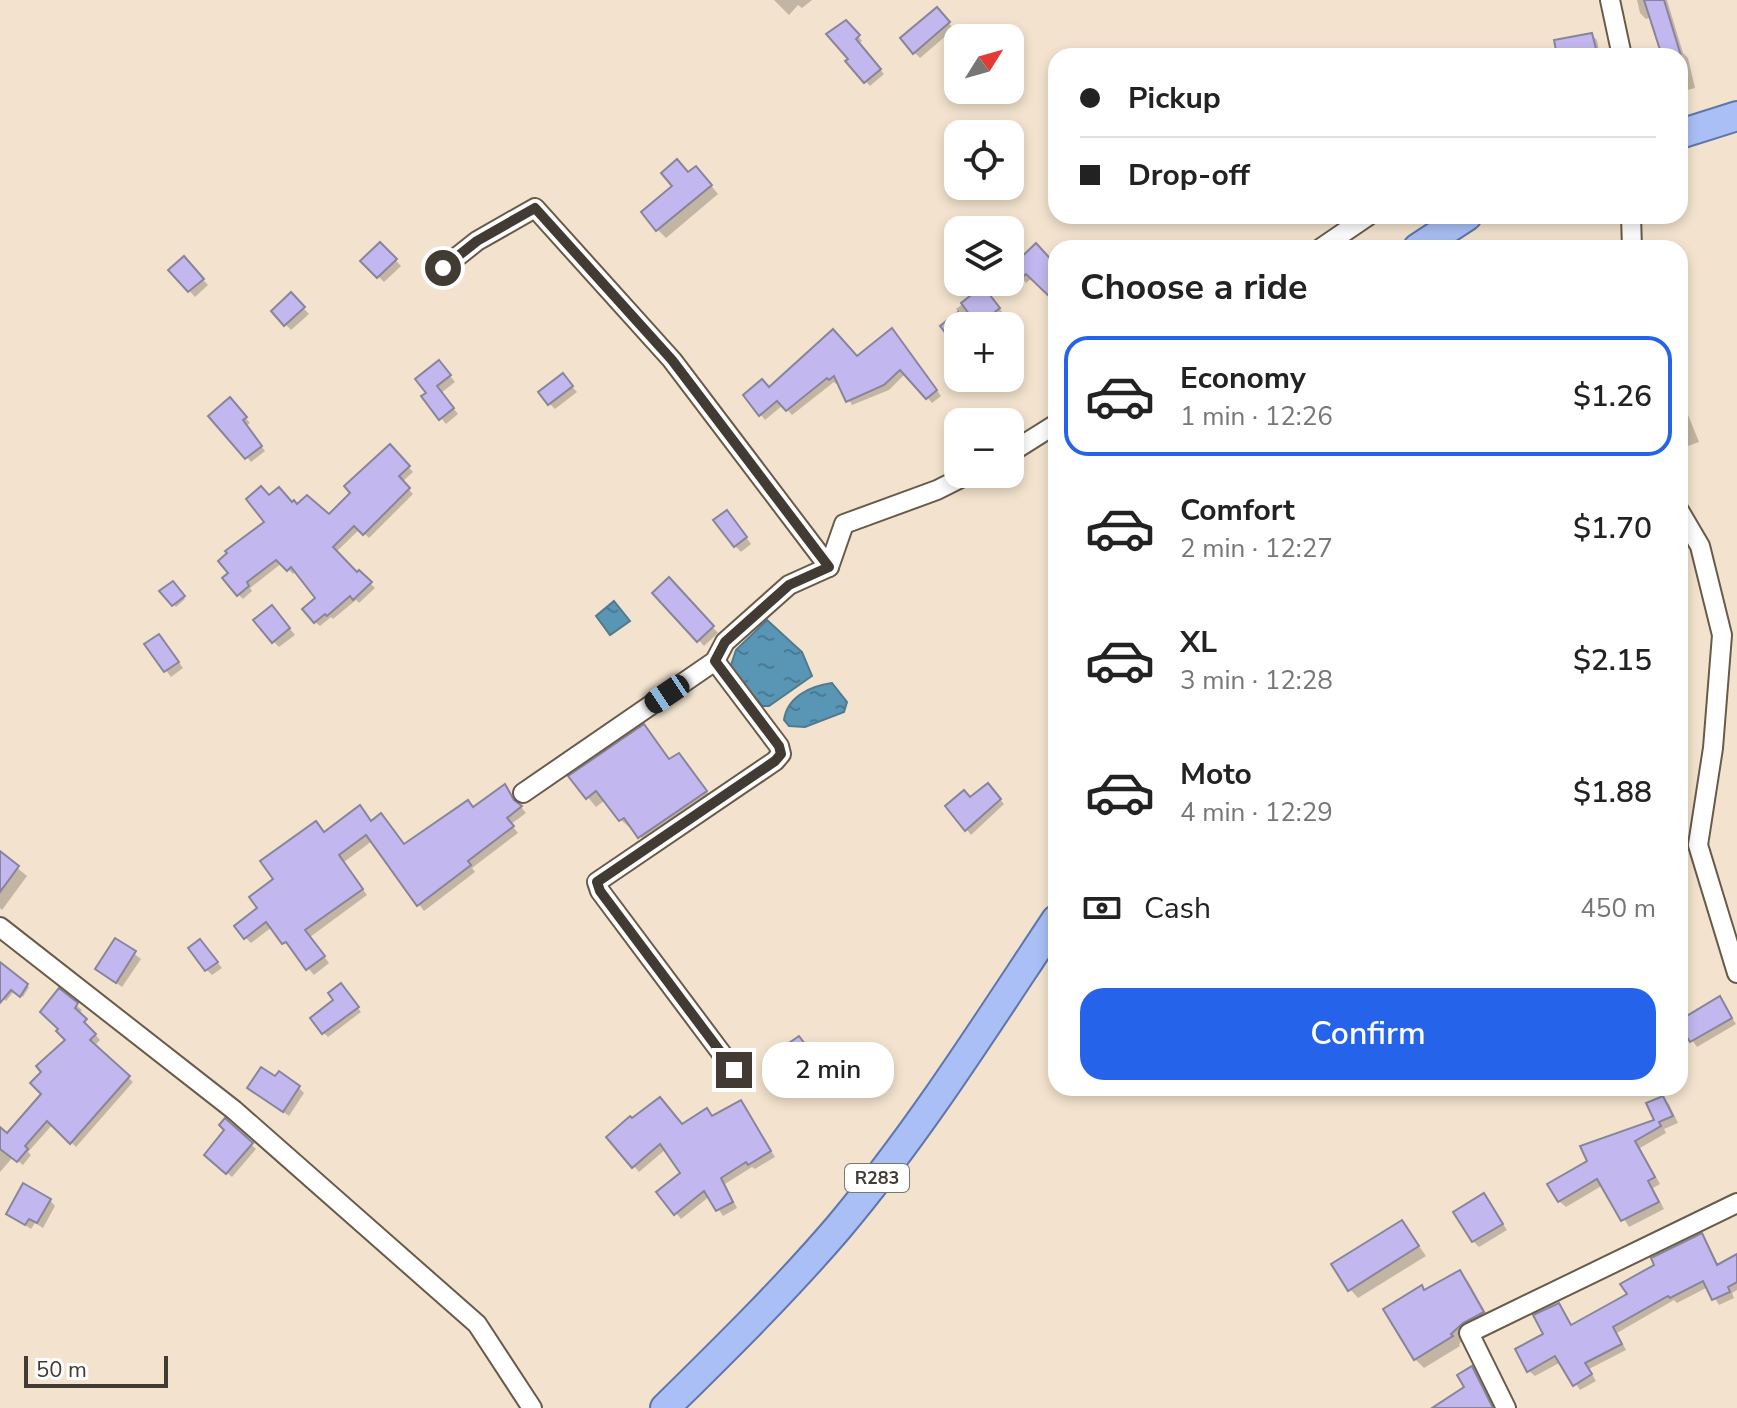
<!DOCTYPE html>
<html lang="en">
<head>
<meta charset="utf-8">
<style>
	:root { --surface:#fff; --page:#f6f6f6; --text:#222; --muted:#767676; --line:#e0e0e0; --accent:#2563eb }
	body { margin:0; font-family:"Nunito Sans",sans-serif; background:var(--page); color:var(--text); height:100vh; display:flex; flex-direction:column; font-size:30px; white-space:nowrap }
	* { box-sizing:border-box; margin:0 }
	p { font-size:26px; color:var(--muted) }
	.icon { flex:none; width:44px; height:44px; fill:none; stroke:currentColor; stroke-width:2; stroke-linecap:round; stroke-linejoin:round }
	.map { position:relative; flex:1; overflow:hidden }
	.sheet { position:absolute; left:1048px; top:240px; width:640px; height:856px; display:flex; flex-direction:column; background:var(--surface); border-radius:24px; box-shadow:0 4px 12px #0003 }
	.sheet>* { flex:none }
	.guide { position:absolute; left:1048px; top:48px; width:640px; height:176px; border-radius:24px; box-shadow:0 4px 12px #0003; display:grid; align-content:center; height:176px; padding:0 32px; background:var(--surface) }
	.needle { width:52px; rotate:53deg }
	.fabs { position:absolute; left:944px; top:24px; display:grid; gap:16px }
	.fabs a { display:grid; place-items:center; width:80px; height:80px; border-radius:16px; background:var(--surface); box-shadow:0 4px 12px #0003; font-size:40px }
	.scale { position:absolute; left:24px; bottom:20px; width:144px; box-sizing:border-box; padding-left:8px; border:4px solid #413b33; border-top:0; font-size:22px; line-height:28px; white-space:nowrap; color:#413b33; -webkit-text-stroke:6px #fff; paint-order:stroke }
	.end { position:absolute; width:36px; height:36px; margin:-18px; border:10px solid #413b33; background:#fff; box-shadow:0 0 0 4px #fff }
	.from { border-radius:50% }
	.bubble { position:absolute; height:56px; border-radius:24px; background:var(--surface); box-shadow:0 4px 12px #0003; font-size:26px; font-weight:600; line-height:56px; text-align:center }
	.car { position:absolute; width:24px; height:48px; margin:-24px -12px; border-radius:10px; box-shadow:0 0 6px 2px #0007; background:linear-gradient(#222 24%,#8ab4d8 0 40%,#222 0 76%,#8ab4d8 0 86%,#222 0) }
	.guide b { display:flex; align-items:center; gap:28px; height:76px; font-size:30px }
	.guide b+b { border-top:2px solid var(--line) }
	.guide i { width:20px; height:20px; background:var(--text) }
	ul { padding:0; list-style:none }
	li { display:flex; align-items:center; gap:24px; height:120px; margin:0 16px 12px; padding:0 16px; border:4px solid transparent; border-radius:24px }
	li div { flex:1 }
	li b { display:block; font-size:30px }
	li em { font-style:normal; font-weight:600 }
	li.current { border-color:var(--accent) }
	li>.icon { width:72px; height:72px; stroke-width:1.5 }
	h2 { padding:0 32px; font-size:36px; line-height:96px }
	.pay { display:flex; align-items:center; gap:20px; height:88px; padding:0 32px; font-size:30px }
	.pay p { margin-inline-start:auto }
	.primary-button { display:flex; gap:16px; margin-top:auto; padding:16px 32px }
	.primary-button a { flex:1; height:92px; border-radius:24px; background:var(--accent); color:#fff; font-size:32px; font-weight:600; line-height:92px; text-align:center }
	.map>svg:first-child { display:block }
</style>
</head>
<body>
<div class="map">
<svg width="1737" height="1408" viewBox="0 0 1737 1408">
	<defs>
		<pattern id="water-ripples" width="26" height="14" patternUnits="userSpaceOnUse" patternTransform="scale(2)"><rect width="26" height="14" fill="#5995b4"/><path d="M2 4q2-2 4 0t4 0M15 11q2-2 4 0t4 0" fill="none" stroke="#4b7b93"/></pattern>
	</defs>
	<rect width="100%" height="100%" fill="#f3e3ce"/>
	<!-- water -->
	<g fill="url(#water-ripples)" stroke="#527a8d" stroke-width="2">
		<path d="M 614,601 L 630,621 L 610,635 L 596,616 Z"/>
		<path d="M 767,620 L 802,652 L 812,676 L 769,706 L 762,706 L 730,668 L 736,650 Z"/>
		<path d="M 832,683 L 847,702 L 844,712 L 805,727 L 789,726 L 784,720 C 787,697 810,686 832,683 Z"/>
	</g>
	<!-- shadow -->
	<g fill="#0003">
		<path d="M 774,0 L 812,0 L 802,8 L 798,5 L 789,15 Z"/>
		<path d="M 1637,0 L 1667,0 L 1683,53 L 1688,58 L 1695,88 L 1680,92 L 1680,56 L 1664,56 L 1652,17 L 1646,19 L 1640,13 Z"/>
		<path d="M 937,10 L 954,29 L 920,58 L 914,52 Z"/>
		<path d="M 846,22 L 862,41 L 858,44 L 884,74 L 870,86 L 848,61 Z"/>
		<path d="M 1592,35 L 1597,40 L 1600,56 L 1559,56 L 1556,42 Z"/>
		<path d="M 689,174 L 704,177 L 718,194 L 666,238 L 658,230 Z"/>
		<path d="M 1271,216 L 1288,216 L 1278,224 Z"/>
		<path d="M 380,244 L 401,266 L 384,282 L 363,261 Z"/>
		<path d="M 189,264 L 208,285 L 195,297 L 171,270 Z"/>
		<path d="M 1056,265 L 1056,300 L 1032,278 L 1026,283 L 1012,267 Z"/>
		<path d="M 983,289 L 1004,314 L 994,322 L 993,326 L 958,326 L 958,345 L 943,326 L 959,313 L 956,309 Z"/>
		<path d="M 291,295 L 309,314 L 291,330 L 273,311 Z"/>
		<path d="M 896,336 L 941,396 L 932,403 L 906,373 L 889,390 L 852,405 L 839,381 L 836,384 L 834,382 L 792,415 L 783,405 L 765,420 L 761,415 L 769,389 L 858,358 Z"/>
		<path d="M 444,368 L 455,382 L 441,393 L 458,414 L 446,424 L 424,397 Z"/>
		<path d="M 568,382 L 577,392 L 555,409 L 550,404 Z"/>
		<path d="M 1680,395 L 1699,442 L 1680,449 Z"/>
		<path d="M 235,405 L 250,423 L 246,426 L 265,451 L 251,462 L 247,457 Z"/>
		<path d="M 390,447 L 413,472 L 402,482 L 413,494 L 369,538 L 360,529 L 336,552 L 357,575 L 359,572 L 375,588 L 359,603 L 356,600 L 333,619 L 331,617 L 320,626 L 315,622 L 318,598 L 296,571 L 293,574 L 282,563 L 250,588 L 252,591 L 243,599 L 238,594 L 267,522 L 269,497 L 329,517 L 353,493 Z"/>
		<path d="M 732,518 L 751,544 L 741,552 L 735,546 Z"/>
		<path d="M 669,580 L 718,633 L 704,646 L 655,593 Z"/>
		<path d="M 172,583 L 185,599 L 176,607 L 162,591 Z"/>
		<path d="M 277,613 L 295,635 L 279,647 L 274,642 Z"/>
		<path d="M 159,636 L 183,668 L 171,677 L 147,645 Z"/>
		<path d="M 644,727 L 671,761 L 678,755 L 687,764 L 714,801 L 649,846 L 632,826 L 630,828 L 621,820 L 605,800 L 596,807 L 571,777 Z"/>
		<path d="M 504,786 L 526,813 L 511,824 L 518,833 L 472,868 L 475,872 L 424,911 L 372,841 L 344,862 L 367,895 L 310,937 L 329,963 L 314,975 L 272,927 L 251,943 L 245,937 L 276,879 L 324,834 L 372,823 L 405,846 L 474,809 Z"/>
		<path d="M 992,790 L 1004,804 L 971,835 L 948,806 Z"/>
		<path d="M 0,854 L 27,876 L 2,910 L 0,908 Z"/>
		<path d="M 116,940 L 141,959 L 122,987 L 97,969 Z"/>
		<path d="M 205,947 L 222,968 L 212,975 L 207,970 Z"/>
		<path d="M 3,967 L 29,987 L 23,997 L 14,991 L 6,1001 L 0,996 L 0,970 Z"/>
		<path d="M 345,990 L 361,1012 L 328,1037 L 324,1033 Z"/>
		<path d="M 59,991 L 82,1010 L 78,1014 L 100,1040 L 94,1046 L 133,1082 L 76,1147 L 53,1124 L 28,1152 L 31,1155 L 23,1165 L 13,1157 L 0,1172 L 0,1135 L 7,1135 L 44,1094 L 68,1040 Z"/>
		<path d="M 1720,999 L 1736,1024 L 1697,1047 L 1680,1022 Z"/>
		<path d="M 801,1041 L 815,1060 L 806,1067 L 789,1045 Z"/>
		<path d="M 299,1088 L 304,1093 L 289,1116 L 256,1093 Z"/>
		<path d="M 1663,1098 L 1669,1104 L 1678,1123 L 1664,1129 L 1666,1133 L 1640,1148 L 1660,1184 L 1653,1188 L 1664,1209 L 1629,1227 L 1603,1185 L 1566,1207 L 1559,1201 L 1657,1121 Z"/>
		<path d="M 741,1102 L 775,1157 L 755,1169 L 752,1167 L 725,1184 L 737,1208 L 723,1216 L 710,1196 L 681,1219 L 659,1192 L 683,1174 L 666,1149 L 639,1172 L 609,1137 L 682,1126 L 707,1110 L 713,1118 Z"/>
		<path d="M 225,1121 L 256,1149 L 232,1177 L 207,1155 L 227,1130 Z"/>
		<path d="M 1483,1195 L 1507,1230 L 1479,1247 L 1473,1241 Z"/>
		<path d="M 50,1200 L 55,1206 L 43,1228 L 35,1223 L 31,1229 L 8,1214 Z"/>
		<path d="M 1402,1222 L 1426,1256 L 1358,1298 L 1350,1289 Z"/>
		<path d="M 1701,1236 L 1707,1242 L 1719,1266 L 1737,1257 L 1737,1290 L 1732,1293 L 1734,1298 L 1719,1305 L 1708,1287 L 1677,1303 L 1674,1300 L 1617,1333 L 1626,1350 L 1589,1369 L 1596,1381 L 1580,1390 L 1561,1362 L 1535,1376 L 1529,1371 L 1558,1305 L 1572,1326 L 1629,1295 Z"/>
		<path d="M 1459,1272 L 1468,1281 L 1491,1322 L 1472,1331 L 1459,1344 L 1460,1346 L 1424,1368 L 1415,1359 L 1425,1292 Z"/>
	</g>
	<!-- building -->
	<g fill="#c2b8ef" stroke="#88859a" stroke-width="2">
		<path d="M 1644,0 L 1664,0 L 1681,56 L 1662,56 Z"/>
		<path d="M 937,7 L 950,22 L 913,54 L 900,38 Z"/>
		<path d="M 846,20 L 860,35 L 856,39 L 881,69 L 864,83 L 845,61 L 848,59 L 826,34 Z"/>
		<path d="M 1592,33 L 1596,49 L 1557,56 L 1554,40 Z"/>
		<path d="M 677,159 L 688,172 L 696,166 L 712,185 L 656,231 L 641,212 L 672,186 L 661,173 Z"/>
		<path d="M 380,242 L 397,259 L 377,278 L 360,261 Z"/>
		<path d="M 1036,243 L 1056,265 L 1056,303 L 1026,274 L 1020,279 L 1010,268 Z"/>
		<path d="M 184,256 L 204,279 L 188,292 L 168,270 Z"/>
		<path d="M 983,286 L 1000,308 L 990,316 L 998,326 L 978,326 L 961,303 Z"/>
		<path d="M 291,292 L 305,307 L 284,326 L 271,311 Z"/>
		<path d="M 958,312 L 958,349 L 940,326 Z"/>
		<path d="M 892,328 L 937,390 L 926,399 L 900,370 L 884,385 L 846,402 L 834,376 L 829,380 L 827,378 L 786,411 L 777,401 L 759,416 L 743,395 L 762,379 L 769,387 L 833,329 L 857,356 Z"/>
		<path d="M 439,360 L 451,375 L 437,386 L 454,408 L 439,420 L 421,396 L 426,393 L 415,379 Z"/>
		<path d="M 563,373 L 573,386 L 548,405 L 538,392 Z"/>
		<path d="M 230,397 L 247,417 L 243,420 L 262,446 L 245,459 L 208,416 Z"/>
		<path d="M 390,444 L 410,466 L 399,476 L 410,488 L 363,535 L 354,526 L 333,547 L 357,572 L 359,570 L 372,582 L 353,600 L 350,596 L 327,616 L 325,614 L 314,623 L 302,609 L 315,598 L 291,567 L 287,571 L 276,560 L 247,582 L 249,586 L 237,596 L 222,578 L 228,573 L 218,561 L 227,553 L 225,551 L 264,522 L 246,499 L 261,486 L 269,495 L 279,487 L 292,502 L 294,500 L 297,504 L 307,495 L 329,514 L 350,493 L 344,486 Z"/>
		<path d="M 727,510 L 747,537 L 734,547 L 713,520 Z"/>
		<path d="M 669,577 L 714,626 L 697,642 L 652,593 Z"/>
		<path d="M 173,581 L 185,596 L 172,606 L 159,591 Z"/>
		<path d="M 272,605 L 290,628 L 272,643 L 253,620 Z"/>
		<path d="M 159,634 L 179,662 L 164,672 L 144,644 Z"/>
		<path d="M 644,724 L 669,759 L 679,753 L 707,791 L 638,838 L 624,818 L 619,821 L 596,791 L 586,799 L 568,776 Z"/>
		<path d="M 988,783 L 1001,799 L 965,831 L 945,806 L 964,790 L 970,797 Z"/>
		<path d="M 505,784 L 514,800 L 522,806 L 507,818 L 514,826 L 468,861 L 471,865 L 417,906 L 366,835 L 339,855 L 363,889 L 305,930 L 325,956 L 306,970 L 286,942 L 282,944 L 266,922 L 244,939 L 234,926 L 257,908 L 249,897 L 273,879 L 260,861 L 316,821 L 324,832 L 360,805 L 371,821 L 381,813 L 404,844 L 468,800 L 473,807 Z"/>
		<path d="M 0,851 L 19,866 L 0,892 Z"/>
		<path d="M 115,938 L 136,951 L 116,983 L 95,969 Z"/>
		<path d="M 200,939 L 218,962 L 205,971 L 188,948 Z"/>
		<path d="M 0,962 L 28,984 L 20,997 L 11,990 L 0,1003 Z"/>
		<path d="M 341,983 L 359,1007 L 322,1034 L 310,1018 L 333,1000 L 328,993 Z"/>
		<path d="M 59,988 L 78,1003 L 75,1008 L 87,1019 L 84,1022 L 96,1034 L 90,1040 L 130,1076 L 70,1144 L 47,1121 L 25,1146 L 28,1149 L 17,1162 L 0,1149 L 0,1127 L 7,1133 L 41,1094 L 30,1083 L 41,1072 L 36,1066 L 65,1040 L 56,1031 L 58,1029 L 40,1012 Z"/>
		<path d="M 1720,996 L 1732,1018 L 1690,1042 L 1680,1026 L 1680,1020 Z"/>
		<path d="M 799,1036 L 815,1057 L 803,1066 L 786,1045 Z"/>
		<path d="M 261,1067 L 275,1076 L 279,1071 L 300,1086 L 283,1112 L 247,1088 Z"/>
		<path d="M 1663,1096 L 1673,1116 L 1659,1122 L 1661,1126 L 1635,1141 L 1655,1177 L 1648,1181 L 1659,1202 L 1621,1221 L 1597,1179 L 1558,1202 L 1547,1184 L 1587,1161 L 1580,1146 L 1654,1120 L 1646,1103 Z"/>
		<path d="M 660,1097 L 682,1124 L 707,1108 L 712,1116 L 741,1100 L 771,1151 L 748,1165 L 746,1162 L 721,1178 L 733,1202 L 716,1211 L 704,1191 L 674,1215 L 656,1192 L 680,1173 L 660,1144 L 632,1168 L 606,1137 L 630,1116 L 632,1118 Z"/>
		<path d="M 225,1118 L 253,1143 L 226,1174 L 204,1155 L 224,1130 L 219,1125 Z"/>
		<path d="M 23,1183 L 51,1199 L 37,1223 L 29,1219 L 25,1225 L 6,1214 Z"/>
		<path d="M 1484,1193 L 1503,1224 L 1472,1242 L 1453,1212 Z"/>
		<path d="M 1402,1220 L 1419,1246 L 1348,1291 L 1331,1264 Z"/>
		<path d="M 1702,1233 L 1717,1265 L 1737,1254 L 1737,1282 L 1728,1287 L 1730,1292 L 1712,1300 L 1703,1281 L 1670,1298 L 1668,1296 L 1613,1327 L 1622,1344 L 1585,1363 L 1592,1374 L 1573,1386 L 1555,1356 L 1527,1372 L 1515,1349 L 1543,1334 L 1533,1315 L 1559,1303 L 1571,1325 L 1627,1294 L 1620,1284 L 1654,1265 L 1651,1258 Z"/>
		<path d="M 1460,1270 L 1484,1312 L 1463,1323 L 1451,1334 L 1453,1336 L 1414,1360 L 1383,1309 L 1422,1285 L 1424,1290 Z"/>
		<path d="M 1472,1366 L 1493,1408 L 1432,1408 L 1464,1387 L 1457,1375 Z"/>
	</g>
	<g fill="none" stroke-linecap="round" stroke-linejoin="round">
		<defs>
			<g id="street">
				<path d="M 1610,0 L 1622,56"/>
				<path d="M 1631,216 L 1632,248"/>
				<path d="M 1321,248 L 1368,216"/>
				<path d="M 443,268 L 477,241 L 535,208 L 672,360 L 829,567"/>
				<path d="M 1010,453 L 1056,424"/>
				<path d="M 1680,512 L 1700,546 L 1722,635 L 1713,748 L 1698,845 L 1737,973"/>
				<path d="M 715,661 L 779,746 L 781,754 L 775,761 L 597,882 L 600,891 L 734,1070"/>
				<path d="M 523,793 L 715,661 L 725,642 L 789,585 L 829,567 L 844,524 L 937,490 L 969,474"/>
				<path d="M 0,927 L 234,1110 L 477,1324 L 532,1408"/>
				<path d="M 1506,1408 L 1469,1333 L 1737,1203"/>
			</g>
			<g id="primary">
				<path d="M 1680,134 L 1737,116"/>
				<path d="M 1418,248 L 1467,216"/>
				<path d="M 665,1408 C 724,1350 784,1291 838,1228 C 919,1132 986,1025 1056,920"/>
			</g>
		</defs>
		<!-- street casing -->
		<use href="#street" stroke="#685b49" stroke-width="22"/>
		<!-- primary casing -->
		<use href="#primary" stroke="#5f76ad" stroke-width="32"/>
		<!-- street -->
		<use href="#street" stroke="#fff" stroke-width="18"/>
		<!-- primary -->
		<use href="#primary" stroke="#a9bff5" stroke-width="28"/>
	</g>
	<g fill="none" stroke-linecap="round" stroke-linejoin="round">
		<!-- route -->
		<path stroke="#413b33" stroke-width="10" d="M 443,268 L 477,241 L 535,208 L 672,360 L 829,567 L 789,585 L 725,642 L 715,661 L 779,746 L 781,754 L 775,761 L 597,882 L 600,891 L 734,1070"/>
	</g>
	<g text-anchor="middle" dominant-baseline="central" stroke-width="7" stroke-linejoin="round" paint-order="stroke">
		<!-- shield labels -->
		<rect fill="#fff" stroke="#7a7670" stroke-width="2" x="845" y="1164" width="64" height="28" rx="6"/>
		<g font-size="18" font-weight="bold" fill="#413b33">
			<text x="877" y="1178">R283</text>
		</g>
	</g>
</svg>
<div class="fabs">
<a><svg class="needle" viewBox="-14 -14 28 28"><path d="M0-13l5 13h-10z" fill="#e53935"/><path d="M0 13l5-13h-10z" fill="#767676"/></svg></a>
<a><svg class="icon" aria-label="locate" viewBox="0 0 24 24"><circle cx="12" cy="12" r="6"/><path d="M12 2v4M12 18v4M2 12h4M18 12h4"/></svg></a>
<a><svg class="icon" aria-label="layers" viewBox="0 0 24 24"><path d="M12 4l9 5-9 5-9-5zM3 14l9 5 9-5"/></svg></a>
<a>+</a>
<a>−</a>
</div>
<div class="scale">50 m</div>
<i class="end from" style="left:443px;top:268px"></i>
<i class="end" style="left:734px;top:1070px"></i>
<div class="bubble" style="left:762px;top:1042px;width:132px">2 min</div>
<i class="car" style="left:667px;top:694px;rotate:236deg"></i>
<div class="guide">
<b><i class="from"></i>Pickup</b>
<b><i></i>Drop-off</b>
</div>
<section class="sheet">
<h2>Choose a ride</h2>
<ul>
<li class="current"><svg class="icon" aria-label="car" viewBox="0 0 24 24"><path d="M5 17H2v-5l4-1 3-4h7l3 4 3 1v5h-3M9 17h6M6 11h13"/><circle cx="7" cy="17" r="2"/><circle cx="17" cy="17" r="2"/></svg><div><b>Economy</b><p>1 min · 12:26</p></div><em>$1.26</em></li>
<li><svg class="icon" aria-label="car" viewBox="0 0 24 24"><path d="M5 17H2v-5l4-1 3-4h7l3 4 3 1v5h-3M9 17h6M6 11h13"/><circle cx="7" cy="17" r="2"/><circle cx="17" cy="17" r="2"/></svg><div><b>Comfort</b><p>2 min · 12:27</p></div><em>$1.70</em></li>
<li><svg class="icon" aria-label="car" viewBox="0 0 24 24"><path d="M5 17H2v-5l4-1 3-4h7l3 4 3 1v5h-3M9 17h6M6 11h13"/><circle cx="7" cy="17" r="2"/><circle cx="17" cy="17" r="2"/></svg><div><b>XL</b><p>3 min · 12:28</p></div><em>$2.15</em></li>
<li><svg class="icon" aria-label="car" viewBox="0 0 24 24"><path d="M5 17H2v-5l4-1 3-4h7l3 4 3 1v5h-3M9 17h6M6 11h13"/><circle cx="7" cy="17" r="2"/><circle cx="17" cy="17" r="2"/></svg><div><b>Moto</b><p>4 min · 12:29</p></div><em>$1.88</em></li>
</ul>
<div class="pay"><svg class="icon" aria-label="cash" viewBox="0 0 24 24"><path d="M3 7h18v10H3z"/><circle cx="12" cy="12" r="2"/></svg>Cash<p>450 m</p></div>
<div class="primary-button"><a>Confirm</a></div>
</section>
</div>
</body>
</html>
